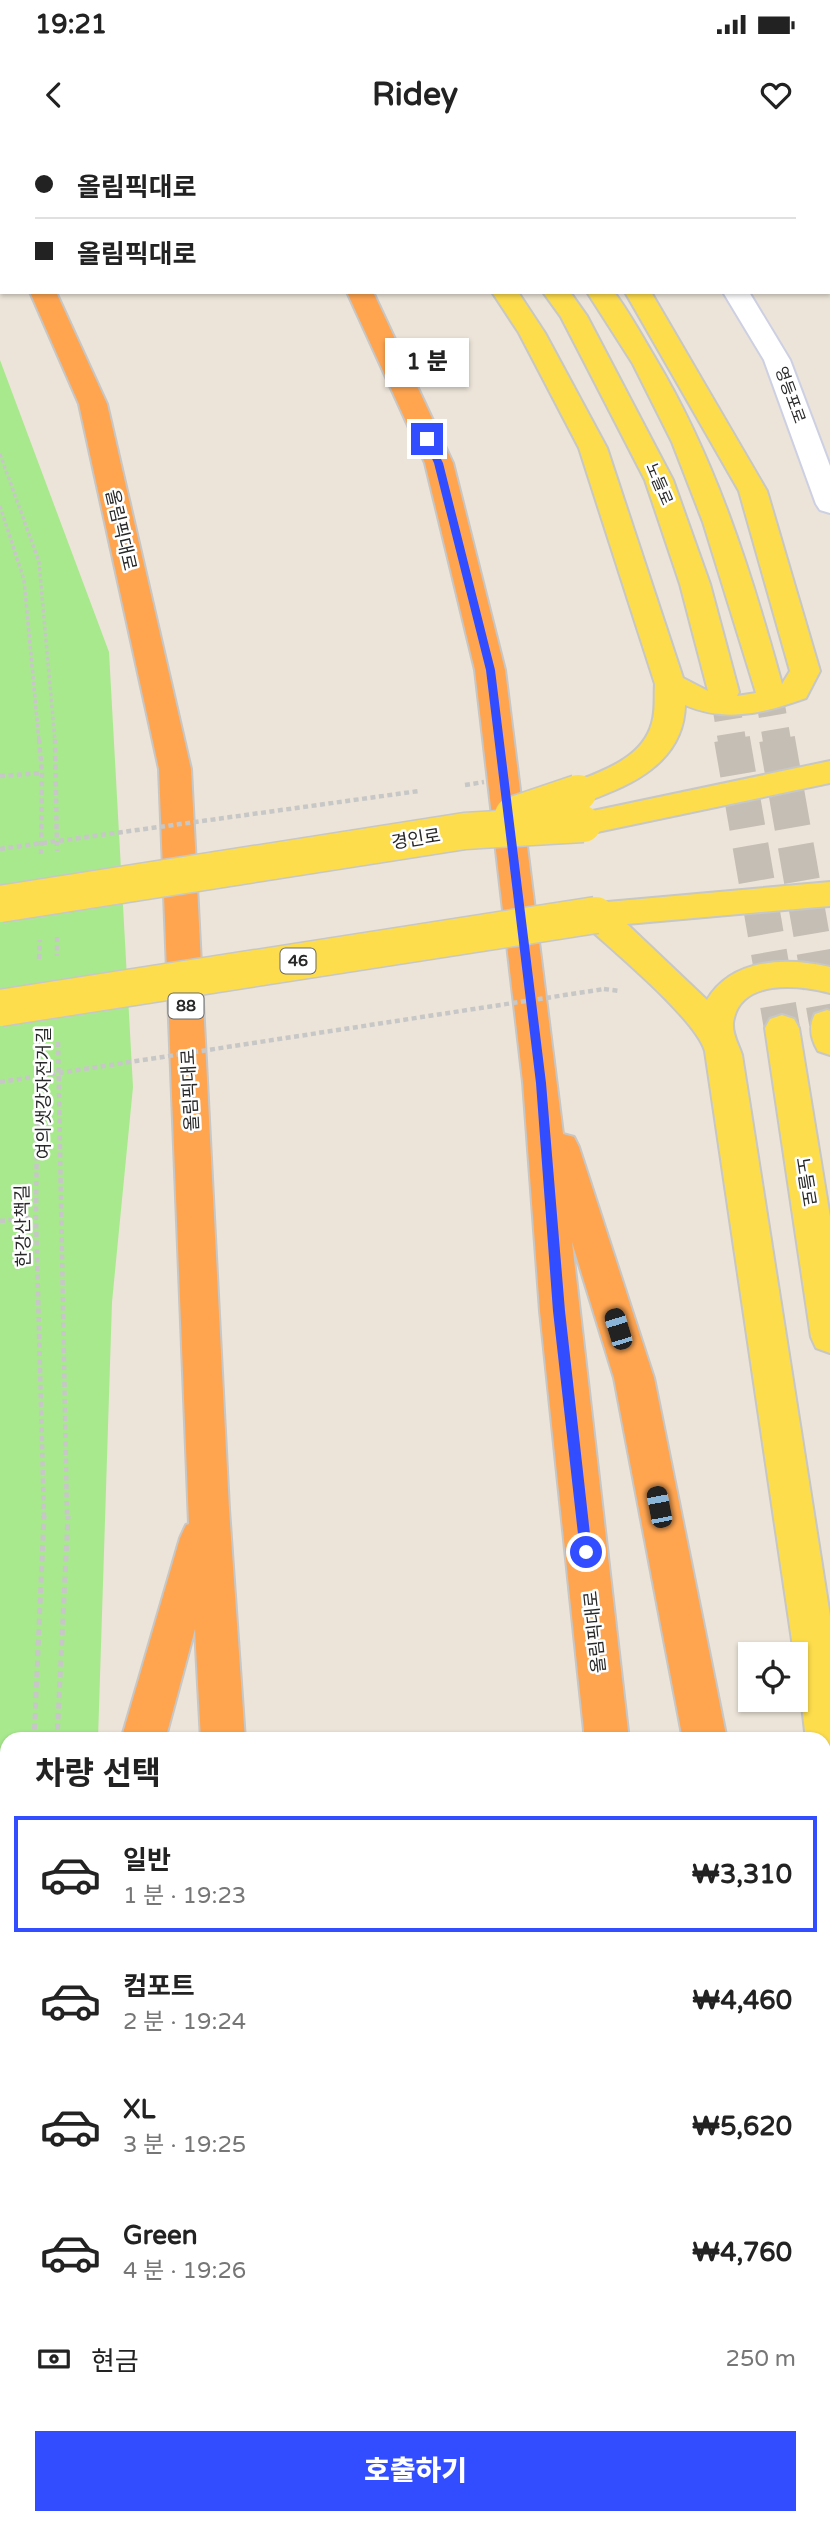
<!DOCTYPE html>
<html lang="ko">
<head>
<meta charset="utf-8">
<style>
	:root { --surface:#fff; --page:#f2f2f2; --text:#222; --muted:#767676; --line:#e0e0e0; --accent:#324dff }
	body { margin:0; font-family:"Varela Round","Noto Sans KR",sans-serif; background:var(--page); color:var(--text); height:100vh; display:flex; flex-direction:column; font-size:26px; white-space:nowrap }
	* { box-sizing:border-box; margin:0 }
	p { font-size:23px; color:var(--muted) }
	.icon { flex:none; width:38px; height:38px; fill:none; stroke:currentColor; stroke-width:2; stroke-linecap:round; stroke-linejoin:round }
	.map { position:relative; flex:1; overflow:hidden }
	.side { position:absolute; left:0px; top:1592px; width:831px; height:793px; display:flex; flex-direction:column; background:var(--surface); border-radius:21px 21px 0 0; box-shadow:0 2px 5px #0004 }
	.side>* { flex:none }
	.guide { position:absolute; left:0px; top:0px; width:831px; height:154px; box-shadow:0 2px 5px #0004; display:grid; align-content:center; height:154px; padding:0 35px; background:var(--surface) }
	.fabs { position:absolute; left:738px; top:1502px; display:grid; gap:14px }
	.fabs a { display:grid; place-items:center; width:70px; height:70px; border-radius:0px; background:var(--surface); box-shadow:0 2px 5px #0004; font-size:35px }
	.end { position:absolute; width:32px; height:32px; margin:-16px; border:9px solid #324dff; background:#fff; box-shadow:0 0 0 4px #fff }
	.from { border-radius:50% }
	.bubble { position:absolute; height:49px; border-radius:0px; background:var(--surface); box-shadow:0 2px 5px #0004; font-size:23px; font-weight:800; line-height:49px; text-align:center }
	.car { position:absolute; width:21px; height:42px; margin:-21px -10px; border-radius:9px; box-shadow:0 0 5px 2px #0007; background:linear-gradient(#222 24%,#8ab4d8 0 40%,#222 0 76%,#8ab4d8 0 86%,#222 0) }
	.guide b { display:flex; align-items:center; gap:24px; height:66px; font-size:26px }
	.guide b+b { border-top:2px solid var(--line) }
	.guide i { width:18px; height:18px; background:var(--text) }
	ul { padding:0; list-style:none }
	li { display:flex; align-items:center; gap:21px; height:116px; margin:0 14px 10px; padding:0 21px; border:4px solid transparent; border-radius:0px }
	li div { flex:1 }
	li b { display:block; font-size:26px }
	li em { font-style:normal; font-weight:800 }
	li.current { border-color:var(--accent) }
	li>.icon { width:63px; height:63px; stroke-width:1.5 }
	h2 { padding:0 35px; font-size:32px; line-height:84px }
	.pay { display:flex; align-items:center; gap:18px; height:77px; padding:0 35px; font-size:26px }
	.pay p { margin-inline-start:auto }
	.button { display:flex; gap:14px; margin-top:auto; padding:14px 35px }
	.button a { flex:1; height:80px; border-radius:0px; background:var(--accent); color:#fff; font-size:28px; font-weight:800; line-height:80px; text-align:center }
	.status { display:flex; justify-content:space-between; align-items:center; height:49px; padding:0 35px; background:var(--surface); direction:ltr }
	.status svg { height:19px; fill:currentColor }
	header { display:flex; justify-content:space-between; align-items:center; height:91px; padding:0 35px; background:var(--surface); font-size:32px; font-weight:800 }
	.map>svg:first-child { display:block }
</style>
</head>
<body>
<div class="status"><b>19:21</b><svg viewBox="0 0 49 12"><path d="M0 12V9h3v3zM5 12V6h3v6zM10 12V3h3v9zM15 12V0h3v12zM26 1h20v11H26zM47 4h2v5h-2z"/></svg></div>
<header><svg class="icon" aria-label="back" viewBox="0 0 24 24"><path d="M15 5l-7 7 7 7"/></svg>Ridey<svg class="icon" aria-label="heart" viewBox="0 0 24 24"><path d="M12 20l-8-8c-3-5 5-10 8-4 3-6 11-1 8 4z"/></svg></header>
<div class="map">
<svg width="830" height="2384" viewBox="0 0 830 2384">
	<rect width="100%" height="100%" fill="#ece4d8"/>
	<!-- green -->
	<path fill="#a8e98e" d="M 0,220 L 109,512 L 133,947 L 112,1162 L 98,1599 L 7,1600 L 7,2378 L 73,2378 L 72,2384 L 0,2384 Z"/>
	<g fill="none" stroke-linecap="round" stroke-linejoin="round">
		<!-- primary-tunnel-far1 -->
		<g stroke="#c5beb5" stroke-width="28" stroke-dasharray="28 14" stroke-linecap="butt">
			<path d="M 768,548 L 777,601"/>
			<path d="M 724,552 L 732,601"/>
		</g>
		<!-- primary-tunnel -->
		<g stroke="#c5beb5" stroke-width="36" stroke-dasharray="36 18" stroke-linecap="butt">
			<path d="M 732,599 L 782,888"/>
			<path d="M 777,599 L 827,883"/>
		</g>
		<!-- highway-tunnel -->
		<path stroke="#c5beb5" stroke-width="46" stroke-dasharray="46 23" stroke-linecap="butt" d="M 0,2172 L 7,2184"/>
		<defs>
			<path id="street" d="M 808,0 L 830,0 L 830,8 L 830,2 Z"/>
			<g id="secondary">
				<path d="M 639,0 L 664,0 L 665,2 L 640,2 Z"/>
				<path d="M 671,0 L 696,0 L 697,2 L 672,2 Z"/>
				<path d="M 723,152 L 749,152 L 790,220 L 830,326 L 830,373 L 820,370 L 816,364 L 764,220 Z"/>
			</g>
			<g id="primary">
				<path d="M 363,0 L 388,0 L 389,2 L 364,2 Z"/>
				<path d="M 410,0 L 435,0 L 436,2 L 411,2 Z"/>
				<path d="M 448,0 L 473,0 L 474,2 L 449,2 Z"/>
				<path d="M 488,0 L 512,0 L 513,2 L 489,2 Z"/>
				<path d="M 492,152 L 518,152 L 545,193 L 607,308 L 683,538 L 708,551 L 680,444 L 645,340 L 561,177 L 543,152 L 570,152 L 587,176 L 673,340 L 710,444 L 739,552 L 737,556 L 756,553 L 703,382 L 672,302 L 633,224 L 587,152 L 614,152 C 629,172 641,194 654,216 C 715,317 751,431 782,544 L 790,531 L 739,351 L 625,152 L 651,152 L 767,351 L 820,531 L 806,558 C 764,573 727,583 685,565 C 684,612 648,637 608,653 C 593,659 582,665 567,661 L 562,653 L 567,645 C 599,632 642,620 652,583 C 656,570 654,557 655,544 L 579,308 L 519,193 Z"/>
				<path d="M 830,621 L 830,643 L 583,695 L 572,692 L 567,684 L 572,676 L 583,673 Z"/>
				<path d="M 830,742 L 830,766 L 627,784 L 707,860 C 732,818 787,817 830,827 L 830,853 C 799,845 739,838 733,883 C 732,894 739,905 742,915 L 830,1476 L 830,1634 L 824,1632 L 824,1600 L 806,1600 L 796,1514 L 794,1514 L 705,911 C 695,878 613,811 584,784 L 579,775 L 584,766 L 596,763 Z"/>
				<path d="M 827,870 L 830,871 L 830,915 L 818,911 C 811,899 808,887 815,874 Z"/>
				<path d="M 782,875 L 794,879 L 799,888 L 830,1077 L 830,1213 L 816,1208 L 811,1197 L 765,888 L 770,879 Z"/>
			</g>
			<g id="highway">
				<path d="M 233,0 L 258,0 L 259,2 L 234,2 Z"/>
				<path d="M 0,65 L 2,66 L 2,83 L 0,83 Z"/>
				<path d="M 30,152 L 56,152 L 107,264 L 191,629 L 229,1369 L 245,1600 L 201,1600 L 195,1489 L 165,1600 L 121,1600 L 180,1398 L 186,1385 L 189,1384 L 159,629 L 79,264 Z"/>
				<path d="M 347,152 L 373,152 L 453,323 L 505,530 L 563,994 L 574,997 L 579,1007 L 654,1238 L 727,1600 L 683,1600 L 614,1238 L 572,1102 L 629,1600 L 585,1600 L 540,1171 L 523,942 L 475,530 L 425,323 Z"/>
				<path d="M 824,2335 L 830,2337 L 830,2384 L 801,2384 L 800,2378 L 824,2378 Z"/>
				<path d="M 78,2378 L 130,2378 L 129,2384 L 77,2384 Z"/>
				<path d="M 217,2378 L 269,2378 L 270,2384 L 218,2384 Z"/>
				<path d="M 666,2378 L 718,2378 L 719,2384 L 667,2384 Z"/>
			</g>
		</defs>
		<!-- street casing -->
		<use href="#street" stroke="#cdd0e3" stroke-width="4"/>
		<!-- secondary casing -->
		<use href="#secondary" stroke="#cdd0e3" stroke-width="4"/>
		<!-- primary casing -->
		<use href="#primary" stroke="#c7c7c7" stroke-width="4"/>
		<!-- highway casing -->
		<use href="#highway" stroke="#c7c7c7" stroke-width="4"/>
		<!-- path-far2 -->
		<g stroke="#c7c7c7" stroke-width="3.5" stroke-dasharray="3.5 2.5" stroke-linecap="butt">
			<path d="M 0,314 L 39,422 L 55,601"/>
			<path d="M 0,366 L 24,440 L 39,601"/>
		</g>
		<!-- path-far1 -->
		<g stroke="#c7c7c7" stroke-width="4.5" stroke-dasharray="5 3.5" stroke-linecap="butt">
			<path d="M 39,599 L 42,633 L 41,714"/>
			<path d="M 55,599 L 57,711"/>
			<path d="M 0,636 L 42,633"/>
			<path d="M 57,797 L 57,816"/>
			<path d="M 39,819 L 40,800"/>
			<path d="M 604,849 L 620,851"/>
			<path d="M 58,902 L 67,1378"/>
			<path d="M 38,905 L 36,1077 L 44,1378"/>
			<path d="M 0,1081 L 36,1077"/>
		</g>
		<!-- path -->
		<g stroke="#c7c7c7" stroke-width="5" stroke-dasharray="6 4.5" stroke-linecap="butt">
			<path d="M 34,1600 L 44,1376"/>
			<path d="M 57,1600 L 68,1376"/>
			<path d="M 0,2276 L 7,2136"/>
			<path d="M 22,2378 L 22,2384"/>
		</g>
		<!-- street -->
		<use href="#street" fill="#fff" fill-rule="evenodd"/>
		<!-- secondary -->
		<use href="#secondary" fill="#fff" fill-rule="evenodd"/>
		<!-- primary -->
		<use href="#primary" fill="#fddd4c" fill-rule="evenodd"/>
		<!-- highway -->
		<use href="#highway" fill="#ffa550" fill-rule="evenodd"/>
		<defs>
			<g id="primary-bridge">
				<path d="M 513,675 L 578,653"/>
				<path d="M 0,764 L 465,691 L 583,684"/>
				<path d="M 0,868 L 596,775"/>
			</g>
		</defs>
		<!-- primary-bridge casing -->
		<use href="#primary-bridge" stroke="#c7c7c7" stroke-width="39" stroke-linecap="butt"/>
		<!-- path-bridge -->
		<g stroke="#c7c7c7" stroke-width="4.5" stroke-dasharray="5 3.5" stroke-linecap="butt">
			<path d="M 465,645 L 484,642"/>
			<path d="M 0,709 L 419,651"/>
			<path d="M 0,942 L 604,849"/>
		</g>
		<!-- primary-bridge -->
		<use href="#primary-bridge" stroke="#fddd4c" stroke-width="36"/>
	</g>
	<!-- route -->
	<path fill="#324dff" d="M 427,297 L 431,299 L 443,323 L 495,530 L 546,943 L 565,1171 L 592,1412 L 586,1418 L 580,1412 L 553,1171 L 536,943 L 486,530 L 434,323 L 423,299 Z"/>
	<g text-anchor="middle" dominant-baseline="central" stroke-width="5" stroke-linejoin="round" paint-order="stroke">
		<!-- far-street labels -->
		<g font-size="16" fill="#282828" stroke="#fff">
			<text transform="translate(790 255) rotate(70)">영등포로</text>
			<text transform="translate(659 344) rotate(67)">노들로</text>
		</g>
		<!-- shield labels -->
		<g fill="#fff" stroke="#686868" stroke-width="2">
			<rect x="280.5" y="808.5" width="35" height="25" rx="5"/>
			<rect x="168.5" y="853.5" width="35" height="25" rx="5"/>
		</g>
		<g font-size="16" font-weight="bold" fill="#282828">
			<text x="298" y="821">46</text>
			<text x="186" y="866">88</text>
		</g>
		<!-- street labels -->
		<g font-size="18" fill="#282828" stroke="#fff">
			<text transform="translate(121 390) rotate(77)">올림픽대로</text>
			<text transform="translate(416 699) rotate(-9)">경인로</text>
			<text transform="translate(190 950) rotate(-93)">올림픽대로</text>
			<text transform="translate(44 953) rotate(-90)">여의샛강자전거길</text>
			<text transform="translate(806 1042) rotate(81)">노들로</text>
			<text transform="translate(23 1086) rotate(-91)">한강산책길</text>
			<text transform="translate(595 1492) rotate(-96)">올림픽대로</text>
		</g>
	</g>
</svg>
<div class="fabs">
<a><svg class="icon" aria-label="locate" viewBox="0 0 24 24"><circle cx="12" cy="12" r="6"/><path d="M12 2v4M12 18v4M2 12h4M18 12h4"/></svg></a>
</div>
<i class="end from" style="left:586px;top:1412px"></i>
<i class="end" style="left:427px;top:299px"></i>
<div class="bubble" style="left:385px;top:198px;width:84px">1 분</div>
<i class="car" style="left:618px;top:1189px;rotate:343deg"></i>
<i class="car" style="left:659px;top:1367px;rotate:349deg"></i>
<div class="guide">
<b><i class="from"></i>올림픽대로</b>
<b><i></i>올림픽대로</b>
</div>
<section class="side">
<h2>차량 선택</h2>
<ul>
<li class="current"><svg class="icon" aria-label="car" viewBox="0 0 24 24"><path d="M5 17H2v-5l4-1 3-4h7l3 4 3 1v5h-3M9 17h6M6 11h13"/><circle cx="7" cy="17" r="2"/><circle cx="17" cy="17" r="2"/></svg><div><b>일반</b><p>1 분 · 19:23</p></div><em>₩3,310</em></li>
<li><svg class="icon" aria-label="car" viewBox="0 0 24 24"><path d="M5 17H2v-5l4-1 3-4h7l3 4 3 1v5h-3M9 17h6M6 11h13"/><circle cx="7" cy="17" r="2"/><circle cx="17" cy="17" r="2"/></svg><div><b>컴포트</b><p>2 분 · 19:24</p></div><em>₩4,460</em></li>
<li><svg class="icon" aria-label="car" viewBox="0 0 24 24"><path d="M5 17H2v-5l4-1 3-4h7l3 4 3 1v5h-3M9 17h6M6 11h13"/><circle cx="7" cy="17" r="2"/><circle cx="17" cy="17" r="2"/></svg><div><b>XL</b><p>3 분 · 19:25</p></div><em>₩5,620</em></li>
<li><svg class="icon" aria-label="car" viewBox="0 0 24 24"><path d="M5 17H2v-5l4-1 3-4h7l3 4 3 1v5h-3M9 17h6M6 11h13"/><circle cx="7" cy="17" r="2"/><circle cx="17" cy="17" r="2"/></svg><div><b>Green</b><p>4 분 · 19:26</p></div><em>₩4,760</em></li>
</ul>
<div class="pay"><svg class="icon" aria-label="cash" viewBox="0 0 24 24"><path d="M3 7h18v10H3z"/><circle cx="12" cy="12" r="2"/></svg>현금<p>250 m</p></div>
<div class="button"><a>호출하기</a></div>
</section>
</div>
</body>
</html>
